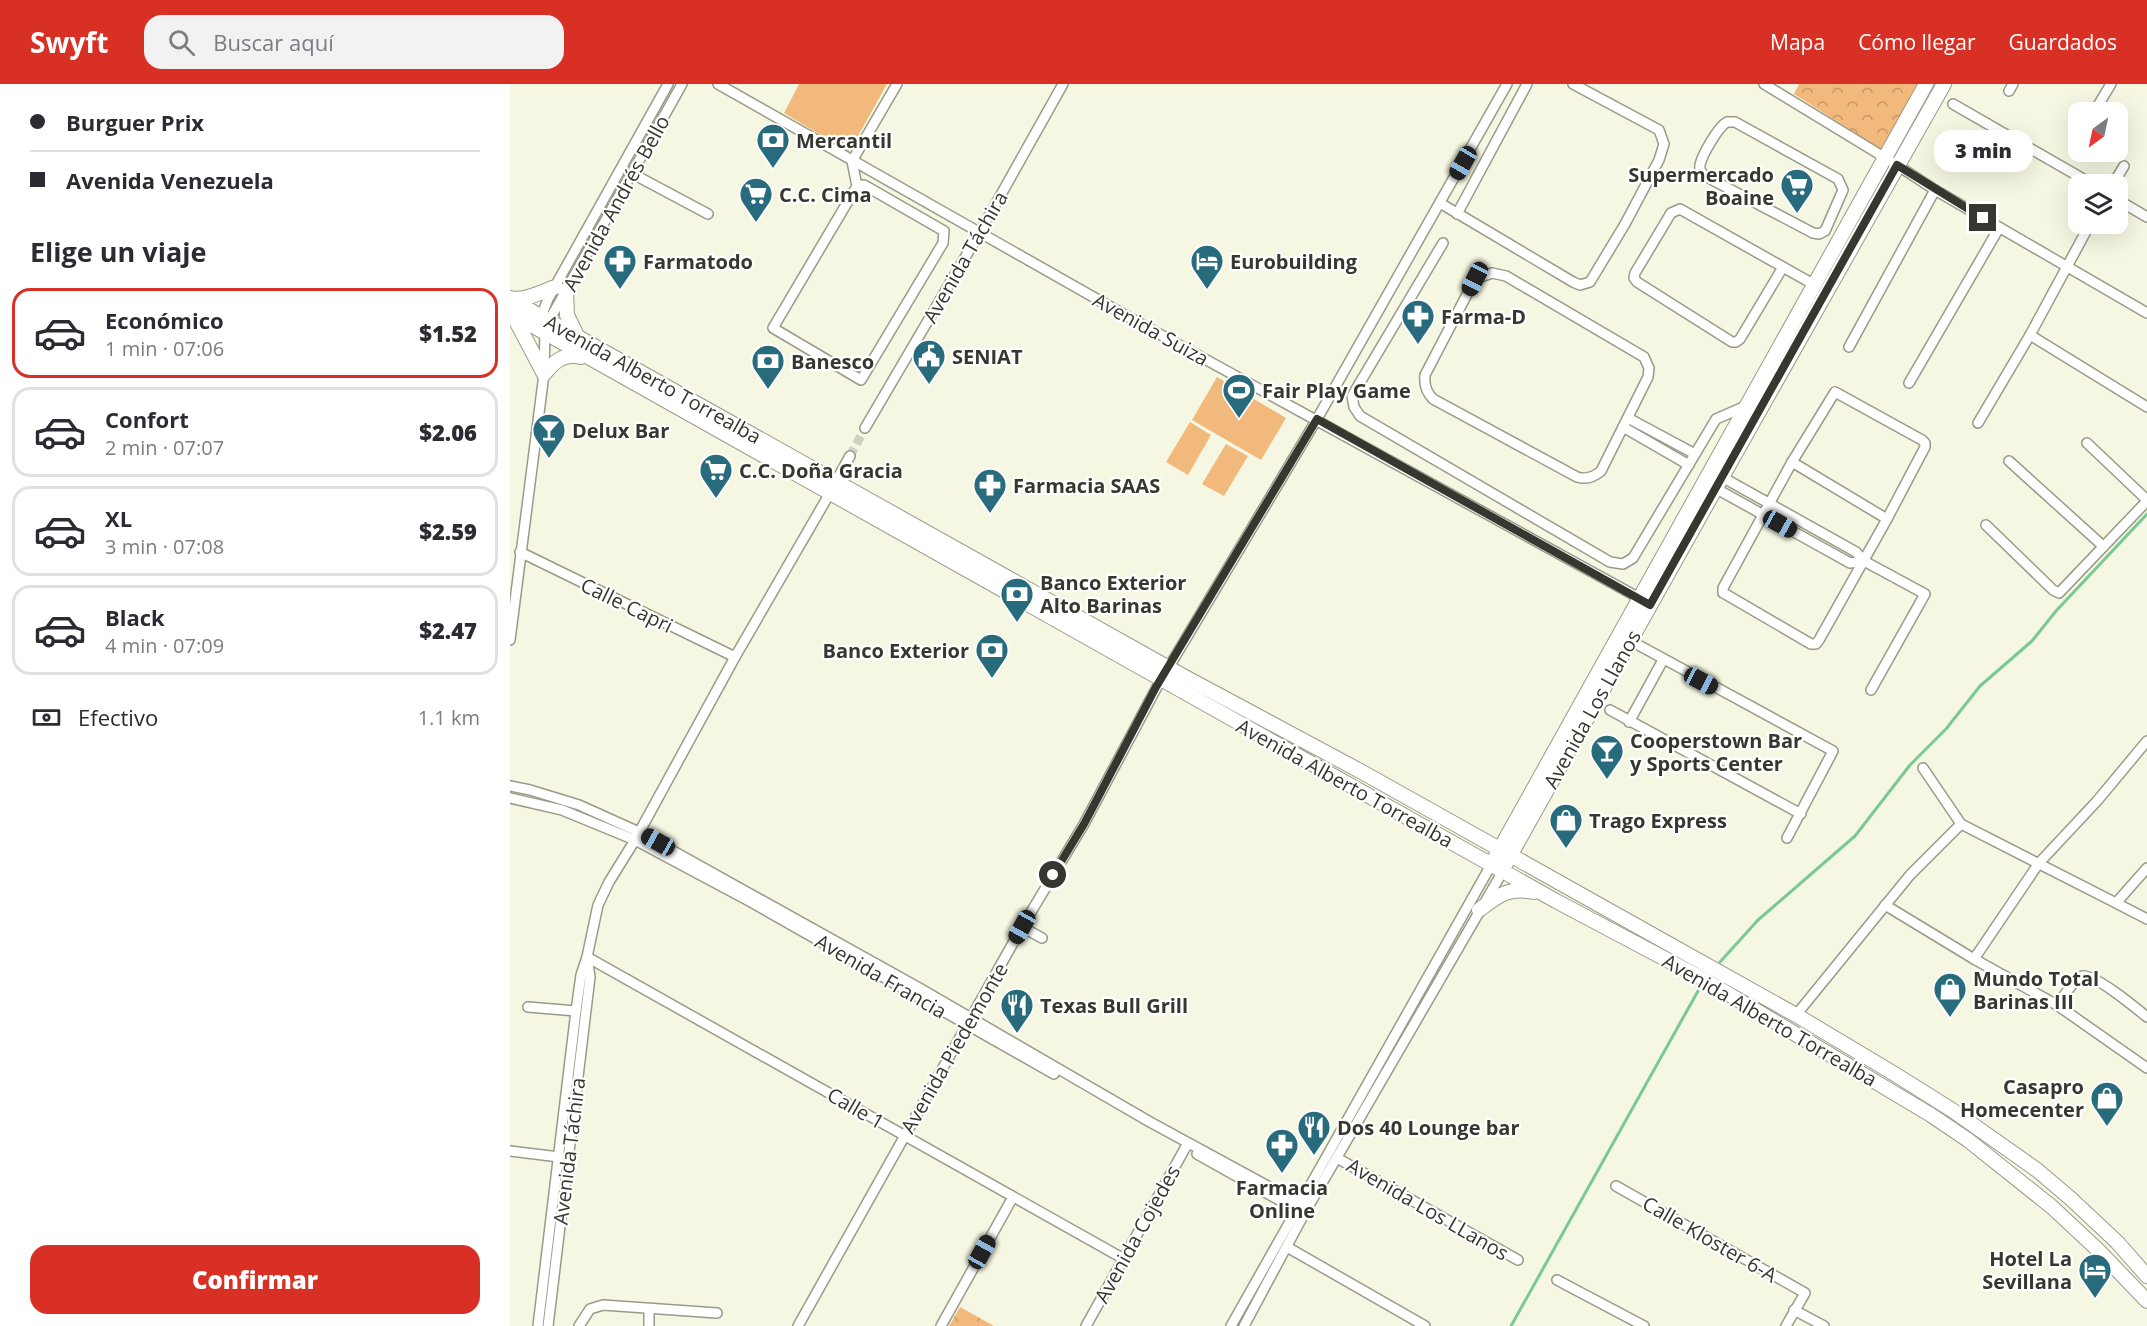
<!DOCTYPE html>
<html lang="es">
<head>
<meta charset="utf-8">
<style>
	:root { --surface:#fff; --page:#f2f2f3; --text:#2b2b33; --muted:#7c7c81; --line:#e1e1e2; --accent:#d93025 }
	body { margin:0; font-family:"Open Sans",sans-serif; background:var(--page); color:var(--text); height:100vh; display:flex; flex-direction:column; font-size:22px; white-space:nowrap }
	* { box-sizing:border-box; margin:0 }
	p { font-size:20px; color:var(--muted) }
	.icon { flex:none; width:33px; height:33px; fill:none; stroke:currentColor; stroke-width:2; stroke-linecap:round; stroke-linejoin:round }
	.map { position:relative; flex:1; overflow:hidden }
	.drawer { display:flex; flex-direction:column; background:var(--surface); width:510px }
	.drawer>* { flex:none }
	.hud { display:grid; align-content:center; height:132px; padding:0 30px; background:var(--surface) }
	.needle { width:39px; rotate:213deg }
	.fabs { position:absolute; left:1558px; top:18px; display:grid; gap:12px }
	.fabs a { display:grid; place-items:center; width:60px; height:60px; border-radius:12px; background:var(--surface); box-shadow:0 6px 24px #0002; font-size:30px }
	.end { position:absolute; width:27px; height:27px; margin:-14px; border:8px solid #37372f; background:#fff; box-shadow:0 0 0 3px #fff }
	.from { border-radius:50% }
	.bubble { position:absolute; height:42px; border-radius:18px; background:var(--surface); box-shadow:0 6px 24px #0002; font-size:20px; font-weight:800; line-height:42px; text-align:center }
	.car { position:absolute; width:18px; height:36px; margin:-18px -9px; border-radius:8px; box-shadow:0 0 4px 2px #0007; background:linear-gradient(#222 24%,#8ab4d8 0 40%,#222 0 76%,#8ab4d8 0 86%,#222 0) }
	.hud b { display:flex; align-items:center; gap:21px; height:57px; font-size:22px }
	.hud b+b { border-top:2px solid var(--line) }
	.hud i { width:15px; height:15px; background:var(--text) }
	ul { padding:0; list-style:none }
	li { display:flex; align-items:center; gap:18px; height:90px; margin:0 12px 9px; padding:0 18px; border:3px solid var(--line); border-radius:18px }
	li div { flex:1 }
	li b { display:block; font-size:22px }
	li em { font-style:normal; font-weight:800 }
	li.selected { border-color:var(--accent) }
	li>.icon { width:54px; height:54px; stroke-width:1.5 }
	h2 { padding:0 30px; font-size:27px; line-height:72px }
	.pay { display:flex; align-items:center; gap:15px; height:66px; padding:0 30px; font-size:22px }
	.pay p { margin-inline-start:auto }
	.cta { display:flex; gap:12px; margin-top:auto; padding:12px 30px }
	.cta a { flex:1; height:69px; border-radius:18px; background:var(--accent); color:#fff; font-size:24px; font-weight:800; line-height:69px; text-align:center }
	header { display:flex; align-items:center; gap:36px; box-sizing:border-box; height:84px; padding:0 30px; background:var(--accent); color:#fff }
	header strong { font-size:28px }
	nav { display:flex; gap:33px; margin-inline-start:auto; font-size:21px }
	.search { width:420px; height:54px; background:var(--page); display:flex; align-items:center; gap:15px; box-sizing:border-box; padding:0 21px; border-radius:18px; color:var(--muted); font-size:22px }
	main { display:flex; flex:1; min-height:0 }
	.map>svg:first-child { display:block }
</style>
</head>
<body>
<header>
<strong>Swyft</strong>
<div class="search"><svg class="icon" aria-label="search" viewBox="0 0 24 24"><circle cx="10" cy="10" r="6"/><path d="M15 15l6 6"/></svg>Buscar aquí</div>
<nav><a>Mapa</a><a>Cómo llegar</a><a>Guardados</a></nav>
</header>
<main>
<section class="drawer">
<div class="hud">
<b><i class="from"></i>Burguer Prix</b>
<b><i></i>Avenida Venezuela</b>
</div>
<h2>Elige un viaje</h2>
<ul>
<li class="selected"><svg class="icon" aria-label="car" viewBox="0 0 24 24"><path d="M5 17H2v-5l4-1 3-4h7l3 4 3 1v5h-3M9 17h6M6 11h13"/><circle cx="7" cy="17" r="2"/><circle cx="17" cy="17" r="2"/></svg><div><b>Económico</b><p>1 min · 07:06</p></div><em>$1.52</em></li>
<li><svg class="icon" aria-label="car" viewBox="0 0 24 24"><path d="M5 17H2v-5l4-1 3-4h7l3 4 3 1v5h-3M9 17h6M6 11h13"/><circle cx="7" cy="17" r="2"/><circle cx="17" cy="17" r="2"/></svg><div><b>Confort</b><p>2 min · 07:07</p></div><em>$2.06</em></li>
<li><svg class="icon" aria-label="car" viewBox="0 0 24 24"><path d="M5 17H2v-5l4-1 3-4h7l3 4 3 1v5h-3M9 17h6M6 11h13"/><circle cx="7" cy="17" r="2"/><circle cx="17" cy="17" r="2"/></svg><div><b>XL</b><p>3 min · 07:08</p></div><em>$2.59</em></li>
<li><svg class="icon" aria-label="car" viewBox="0 0 24 24"><path d="M5 17H2v-5l4-1 3-4h7l3 4 3 1v5h-3M9 17h6M6 11h13"/><circle cx="7" cy="17" r="2"/><circle cx="17" cy="17" r="2"/></svg><div><b>Black</b><p>4 min · 07:09</p></div><em>$2.47</em></li>
</ul>
<div class="pay"><svg class="icon" aria-label="cash" viewBox="0 0 24 24"><path d="M3 7h18v10H3z"/><circle cx="12" cy="12" r="2"/></svg>Efectivo<p>1.1 km</p></div>
<div class="cta"><a>Confirmar</a></div>
</section>
<div class="map">
<svg width="1637" height="1242" viewBox="0 0 1637 1242">
	<defs>
		<pattern id="park-crowns" width="20" height="18" patternUnits="userSpaceOnUse" patternTransform="scale(1.5)"><rect width="20" height="18" fill="#f2b97c"/><path d="M2 6a3 3 0 1 1 6 0M12 15a3 3 0 1 1 6 0" fill="none" stroke="#c59766"/></pattern>
	</defs>
	<rect width="100%" height="100%" fill="#f5f7e2"/>
	<!-- park -->
	<g fill="url(#park-crowns)">
		<path d="M 1289,0 L 1409,0 L 1372,66 L 1284,10 Z"/>
		<path d="M 450,1223 L 484,1242 L 439,1242 Z"/>
	</g>
	<!-- pitch -->
	<g fill="#f2b97c">
		<path d="M 289,0 L 377,0 L 339,68 L 274,29 Z"/>
		<path d="M 707,293 L 776,334 L 751,376 L 682,336 Z"/>
		<path d="M 680,338 L 701,351 L 678,391 L 656,378 Z"/>
		<path d="M 716,360 L 738,372 L 714,412 L 692,400 Z"/>
	</g>
	<g fill="none" stroke-linecap="round" stroke-linejoin="round">
		<!-- stream -->
		<g stroke="#7ac995" stroke-width="3">
			<path d="M 1210,878 L 1248,836 L 1345,752 L 1400,681 L 1436,645 L 1470,602 L 1522,557 L 1546,527 L 1637,430"/>
			<path d="M 1001,1242 L 1188,907"/>
		</g>
		<!-- street-tunnel -->
		<path stroke="#cfd1be" stroke-width="9" stroke-dasharray="9 4.5" stroke-linecap="butt" d="M 340,372 L 355,344"/>
		<defs>
			<g id="street">
				<path d="M 208,0 L 622,235 L 1133,516"/>
				<path d="M 1254,0 L 1387,81 L 1425,106 L 1637,229"/>
				<path d="M 1499,7 L 1503,0"/>
				<path d="M 1443,20 L 1582,100"/>
				<path d="M 1584,28 L 1601,0"/>
				<path d="M 1217,38 L 1225,38 L 1328,95 L 1333,106 L 1315,147 L 1309,150 L 1303,149 L 1193,91 C 1191,87 1189,86 1190,81 C 1192,71 1208,43 1217,38 Z"/>
				<path d="M 123,90 L 198,130"/>
				<path d="M 1603,100 L 1614,82"/>
				<path d="M 347,102 L 354,101 L 434,147 L 433,159 L 351,296 L 263,244 L 347,102 L 342,77 L 387,0"/>
				<path d="M 1608,116 L 1637,133"/>
				<path d="M 930,119 L 1063,198 L 1070,201 L 1080,198 L 1115,140 L 1149,76 L 1154,60 L 1149,46 L 1063,0"/>
				<path d="M 947,130 L 1017,0"/>
				<path d="M 933,159 L 842,312 L 844,323 L 850,332 L 1100,478 L 1113,480 L 1123,474 L 1206,335 L 1236,322"/>
				<path d="M 1273,183 L 1230,255 L 1226,258 L 1222,258 L 1127,198 L 1124,194 L 1125,189 L 1161,129 L 1170,125 L 1303,200"/>
				<path d="M 982,189 L 996,192 L 1134,273 L 1139,284 L 1138,293 L 1091,387 C 1084,393 1077,396 1067,393 L 923,315 C 916,308 914,300 915,291 L 965,195 Z"/>
				<path d="M 29,238 L 38,215 L 158,0"/>
				<path d="M 1520,251 L 1637,323"/>
				<path d="M 1339,263 L 1425,106"/>
				<path d="M 1399,299 L 1489,144"/>
				<path d="M 1325,308 L 1412,356 L 1415,359 L 1415,363 L 1377,435 L 1309,556 L 1306,560 L 1301,560 L 1217,511 L 1213,509 L 1213,504 L 1282,378 Z"/>
				<path d="M 1118,334 L 1185,370"/>
				<path d="M 1468,339 L 1520,251 L 1580,140"/>
				<path d="M 1113,343 L 1179,381"/>
				<path d="M 355,344 L 470,148 L 553,0"/>
				<path d="M 1577,359 L 1637,416"/>
				<path d="M 1499,377 L 1593,462"/>
				<path d="M 1282,378 L 1377,435"/>
				<path d="M 1212,393 L 1346,468 L 1354,477 L 1415,510 L 1361,606"/>
				<path d="M 326,397 L 340,372"/>
				<path d="M 1205,404 L 1340,479 L 1354,477"/>
				<path d="M 320,409 L 225,573 L 125,756 L 99,798 L 88,821 L 77,873 L 614,1175"/>
				<path d="M 1476,441 L 1543,506 L 1549,509 L 1637,417"/>
				<path d="M 10,468 L 225,573"/>
				<path d="M 0,556 L 34,290 L 35,244 L 172,0"/>
				<path d="M 1121,557 L 1323,667 L 1277,754"/>
				<path d="M 1100,626 L 1291,730"/>
				<path d="M 1119,638 L 1153,576"/>
				<path d="M 1413,684 L 1451,740 L 1606,819 L 1637,784"/>
				<path d="M 0,702 L 20,706 L 69,721 L 129,748 L 411,905 L 640,1038 L 798,1124"/>
				<path d="M 0,714 L 52,726 L 125,756 L 241,818 L 544,990"/>
				<path d="M 1606,819 L 1637,835"/>
				<path d="M 1375,821 L 1464,875 L 1547,921 L 1637,984"/>
				<path d="M 512,843 L 532,854"/>
				<path d="M 1464,875 L 1529,779 L 1587,717 L 1637,657"/>
				<path d="M 1547,921 C 1552,915 1565,894 1572,892 C 1584,889 1627,925 1637,933"/>
				<path d="M 18,923 L 66,927"/>
				<path d="M 1286,931 L 1400,791 L 1451,740"/>
				<path d="M 0,1067 L 49,1073"/>
				<path d="M 687,1070 L 794,1130"/>
				<path d="M 827,1074 L 1008,1176"/>
				<path d="M 1106,1102 L 1295,1209 L 1276,1242"/>
				<path d="M 777,1163 L 915,1242"/>
				<path d="M 1047,1196 L 1134,1242"/>
				<path d="M 1284,1226 L 1314,1242"/>
				<path d="M 28,1242 L 66,927 L 71,891 L 77,873 L 80,893 L 38,1242"/>
				<path d="M 69,1242 L 80,1225 L 93,1221 L 207,1229"/>
				<path d="M 139,1242 L 139,1225"/>
				<path d="M 288,1242 L 512,843 L 574,740 L 647,603 L 807,335 L 997,0"/>
				<path d="M 431,1242 L 503,1113"/>
				<path d="M 576,1242 L 678,1059"/>
				<path d="M 721,1242 L 981,781"/>
				<path d="M 734,1242 L 794,1130 L 993,787"/>
			</g>
			<g id="secondary">
				<path d="M 56,206 L 57,231 L 67,252"/>
				<path d="M 0,214 C 14,218 32,207 46,203"/>
				<path d="M 0,215 L 675,593 L 852,688 L 1159,860 L 1286,931 L 1383,989 L 1442,1026 L 1527,1086 L 1560,1114 L 1607,1158 L 1637,1192"/>
				<path d="M 0,229 L 1046,817 L 1195,896 L 1421,1031 L 1458,1056 L 1542,1123 L 1588,1166 L 1637,1217"/>
				<path d="M 4,233 L 34,290 C 45,277 53,269 71,273"/>
				<path d="M 985,774 L 1416,0"/>
				<path d="M 996,779 L 1212,393 L 1434,0"/>
				<path d="M 969,826 C 989,811 998,803 1024,808"/>
			</g>
		</defs>
		<!-- street casing -->
		<use href="#street" stroke="#999b88" stroke-width="12"/>
		<!-- secondary casing -->
		<use href="#secondary" stroke="#999b88" stroke-width="16"/>
		<!-- street -->
		<use href="#street" stroke="#fff" stroke-width="9"/>
		<!-- secondary -->
		<use href="#secondary" stroke="#fff" stroke-width="14"/>
	</g>
	<g fill="none" stroke-linecap="round" stroke-linejoin="round">
		<!-- route -->
		<path stroke="#37372f" stroke-width="8" d="M 543,791 L 574,740 L 646,603 L 807,335 L 1140,521 L 1387,81 L 1473,134"/>
	</g>
	<!-- icons -->
	<defs>
		<symbol id="bank-pin" viewBox="-11 -11 22 30"><path d="M0 17L-7.5 6A9.5 9.5 0 1 1 7.5 6Z" fill="#286b7d" stroke="#fff"/><path d="M-6-4H6V4H-6ZM0-2.3a2.3 2.3 0 1 0 0 4.6a2.3 2.3 0 1 0 0-4.6Z" fill="#fff"/></symbol>
		<symbol id="supermarket-pin" viewBox="-11 -11 22 30"><path d="M0 17L-7.5 6A9.5 9.5 0 1 1 7.5 6Z" fill="#286b7d" stroke="#fff"/><path d="M-6-5.5h2.5l.6 2H6L4.5 2H-2.5L-4.4-4H-6ZM-1.5 3.2a1.3 1.3 0 1 0 .1 0ZM3 3.2a1.3 1.3 0 1 0 .1 0Z" fill="#fff"/></symbol>
		<symbol id="pharmacy-pin" viewBox="-11 -11 22 30"><path d="M0 17L-7.5 6A9.5 9.5 0 1 1 7.5 6Z" fill="#286b7d" stroke="#fff"/><path d="M-2-6h4v4h4v4h-4v4h-4v-4h-4v-4h4Z" fill="#fff"/></symbol>
		<symbol id="hotel-pin" viewBox="-11 -11 22 30"><path d="M0 17L-7.5 6A9.5 9.5 0 1 1 7.5 6Z" fill="#286b7d" stroke="#fff"/><path d="M-6-4.5h1.5V1H6V5H4.5V3h-9V5H-6ZM-4 0a1.8 1.8 0 1 1 3.6 0ZM.5 0V-2.5h3Q6-2.5 6 0Z" fill="#fff"/></symbol>
		<symbol id="civic-pin" viewBox="-11 -11 22 30"><path d="M0 17L-7.5 6A9.5 9.5 0 1 1 7.5 6Z" fill="#286b7d" stroke="#fff"/><path d="M-.6-6.5H3V-4.5H.6V-3L4-1V1h2V6H-6V1h2V-1L-.6-3ZM-1.2 2.5V6h2.4V2.5Z" fill="#fff"/></symbol>
		<symbol id="stadium-pin" viewBox="-11 -11 22 30"><path d="M0 17L-7.5 6A9.5 9.5 0 1 1 7.5 6Z" fill="#286b7d" stroke="#fff"/><path d="M0-5a6.5 5 0 1 0 0 10a6.5 5 0 1 0 0-10ZM-3.5-1.8h7v3.6h-7Z" fill="#fff"/></symbol>
		<symbol id="bar-pin" viewBox="-11 -11 22 30"><path d="M0 17L-7.5 6A9.5 9.5 0 1 1 7.5 6Z" fill="#286b7d" stroke="#fff"/><path d="M-6-5H6L.8 .8V4.5H3.5V6h-7V4.5H-.8V.8Z" fill="#fff"/></symbol>
		<symbol id="shop-pin" viewBox="-11 -11 22 30"><path d="M0 17L-7.5 6A9.5 9.5 0 1 1 7.5 6Z" fill="#286b7d" stroke="#fff"/><path d="M-5-2.5h2.3a2.7 3.5 0 0 1 5.4 0H5L5.5 6h-11ZM-1.5-2.5h3a1.5 2.3 0 0 0-3 0Z" fill="#fff"/></symbol>
		<symbol id="restaurant-pin" viewBox="-11 -11 22 30"><path d="M0 17L-7.5 6A9.5 9.5 0 1 1 7.5 6Z" fill="#286b7d" stroke="#fff"/><path d="M-5-6h1v4h1v-4h1v4h1v-4h1v5L-1.5 .5V6h-2V.5L-5-1ZM5-6V6H3V1.5H1.5Q1.5-4 5-6Z" fill="#fff"/></symbol>
	</defs>
	<g fill-rule="evenodd">
		<use href="#bank-pin" x="244" y="37" width="38" height="52"/>
		<use href="#supermarket-pin" x="1268" y="82" width="38" height="52"/>
		<use href="#supermarket-pin" x="227" y="91" width="38" height="52"/>
		<use href="#pharmacy-pin" x="91" y="158" width="38" height="52"/>
		<use href="#hotel-pin" x="678" y="158" width="38" height="52"/>
		<use href="#pharmacy-pin" x="889" y="213" width="38" height="52"/>
		<use href="#civic-pin" x="400" y="253" width="38" height="52"/>
		<use href="#bank-pin" x="239" y="258" width="38" height="52"/>
		<use href="#stadium-pin" x="710" y="287" width="38" height="52"/>
		<use href="#bar-pin" x="20" y="327" width="38" height="52"/>
		<use href="#supermarket-pin" x="187" y="367" width="38" height="52"/>
		<use href="#pharmacy-pin" x="461" y="382" width="38" height="52"/>
		<use href="#bank-pin" x="488" y="491" width="38" height="52"/>
		<use href="#bank-pin" x="463" y="547" width="38" height="52"/>
		<use href="#bar-pin" x="1078" y="648" width="38" height="52"/>
		<use href="#shop-pin" x="1037" y="717" width="38" height="52"/>
		<use href="#shop-pin" x="1421" y="886" width="38" height="52"/>
		<use href="#restaurant-pin" x="488" y="902" width="38" height="52"/>
		<use href="#shop-pin" x="1578" y="995" width="38" height="52"/>
		<use href="#restaurant-pin" x="785" y="1024" width="38" height="52"/>
		<use href="#pharmacy-pin" x="753" y="1042" width="38" height="52"/>
		<use href="#hotel-pin" x="1566" y="1167" width="38" height="52"/>
	</g>
	<g text-anchor="middle" dominant-baseline="central" stroke-width="4.5" stroke-linejoin="round" paint-order="stroke">
		<!-- poi labels -->
		<g font-size="20" font-weight="bold" fill="#37372f" stroke="#fff" text-anchor="start">
			<text x="286" y="56">Mercantil</text>
			<text x="1264" y="90" text-anchor="end">Supermercado<tspan x="1264" dy="23">Boaine</tspan></text>
			<text x="269" y="110">C.C. Cima</text>
			<text x="133" y="177">Farmatodo</text>
			<text x="720" y="177">Eurobuilding</text>
			<text x="931" y="232">Farma-D</text>
			<text x="442" y="272">SENIAT</text>
			<text x="281" y="277">Banesco</text>
			<text x="752" y="306">Fair Play Game</text>
			<text x="62" y="346">Delux Bar</text>
			<text x="229" y="386">C.C. Doña Gracia</text>
			<text x="503" y="401">Farmacia SAAS</text>
			<text x="530" y="498">Banco Exterior<tspan x="530" dy="23">Alto Barinas</tspan></text>
			<text x="459" y="566" text-anchor="end">Banco Exterior</text>
			<text x="1120" y="656">Cooperstown Bar<tspan x="1120" dy="23">y Sports Center</tspan></text>
			<text x="1079" y="736">Trago Express</text>
			<text x="1463" y="894">Mundo Total<tspan x="1463" dy="23">Barinas III</tspan></text>
			<text x="530" y="921">Texas Bull Grill</text>
			<text x="1574" y="1002" text-anchor="end">Casapro<tspan x="1574" dy="23">Homecenter</tspan></text>
			<text x="827" y="1043">Dos 40 Lounge bar</text>
			<text x="772" y="1103" text-anchor="middle">Farmacia<tspan x="772" dy="23">Online</tspan></text>
			<text x="1562" y="1174" text-anchor="end">Hotel La<tspan x="1562" dy="23">Sevillana</tspan></text>
		</g>
		<!-- street labels -->
		<g font-size="20" fill="#37372f" stroke="#fff">
			<text transform="translate(106 119) rotate(-61)">Avenida Andrés Bello</text>
			<text transform="translate(455 173) rotate(-60)">Avenida Táchira</text>
			<text transform="translate(641 245) rotate(29)">Avenida Suiza</text>
			<text transform="translate(143 295) rotate(29)">Avenida Alberto Torrealba</text>
			<text transform="translate(117 521) rotate(26)">Calle Capri</text>
			<text transform="translate(1082 625) rotate(-61)">Avenida Los Llanos</text>
			<text transform="translate(835 699) rotate(29)">Avenida Alberto Torrealba</text>
			<text transform="translate(371 892) rotate(30)">Avenida Francia</text>
			<text transform="translate(1260 936) rotate(30)">Avenida Alberto Torrealba</text>
			<text transform="translate(444 964) rotate(-60)">Avenida Piedemonte</text>
			<text transform="translate(346 1024) rotate(30)">Calle 1</text>
			<text transform="translate(59 1067) rotate(-83)">Avenida Táchira</text>
			<text transform="translate(918 1125) rotate(30)">Avenida Los LLanos</text>
			<text transform="translate(627 1150) rotate(-61)">Avenida Cojedes</text>
			<text transform="translate(1200 1155) rotate(30)">Calle Kloster 6-A</text>
		</g>
	</g>
</svg>
<div class="fabs">
<a><svg class="needle" viewBox="-14 -14 28 28"><path d="M0-13l5 13h-10z" fill="#e53935"/><path d="M0 13l5-13h-10z" fill="#7c7c81"/></svg></a>
<a><svg class="icon" aria-label="layers" viewBox="0 0 24 24"><path d="M12 4l9 5-9 5-9-5zM3 14l9 5 9-5"/></svg></a>
</div>
<i class="end from" style="left:543px;top:791px"></i>
<i class="end" style="left:1473px;top:134px"></i>
<div class="bubble" style="left:1424px;top:46px;width:99px">3 min</div>
<i class="car" style="left:953px;top:79px;rotate:210deg"></i>
<i class="car" style="left:965px;top:195px;rotate:207deg"></i>
<i class="car" style="left:1270px;top:440px;rotate:119deg"></i>
<i class="car" style="left:1191px;top:597px;rotate:118deg"></i>
<i class="car" style="left:148px;top:758px;rotate:299deg"></i>
<i class="car" style="left:512px;top:843px;rotate:209deg"></i>
<i class="car" style="left:472px;top:1168px;rotate:29deg"></i>
</div>
</main>
</body>
</html>
